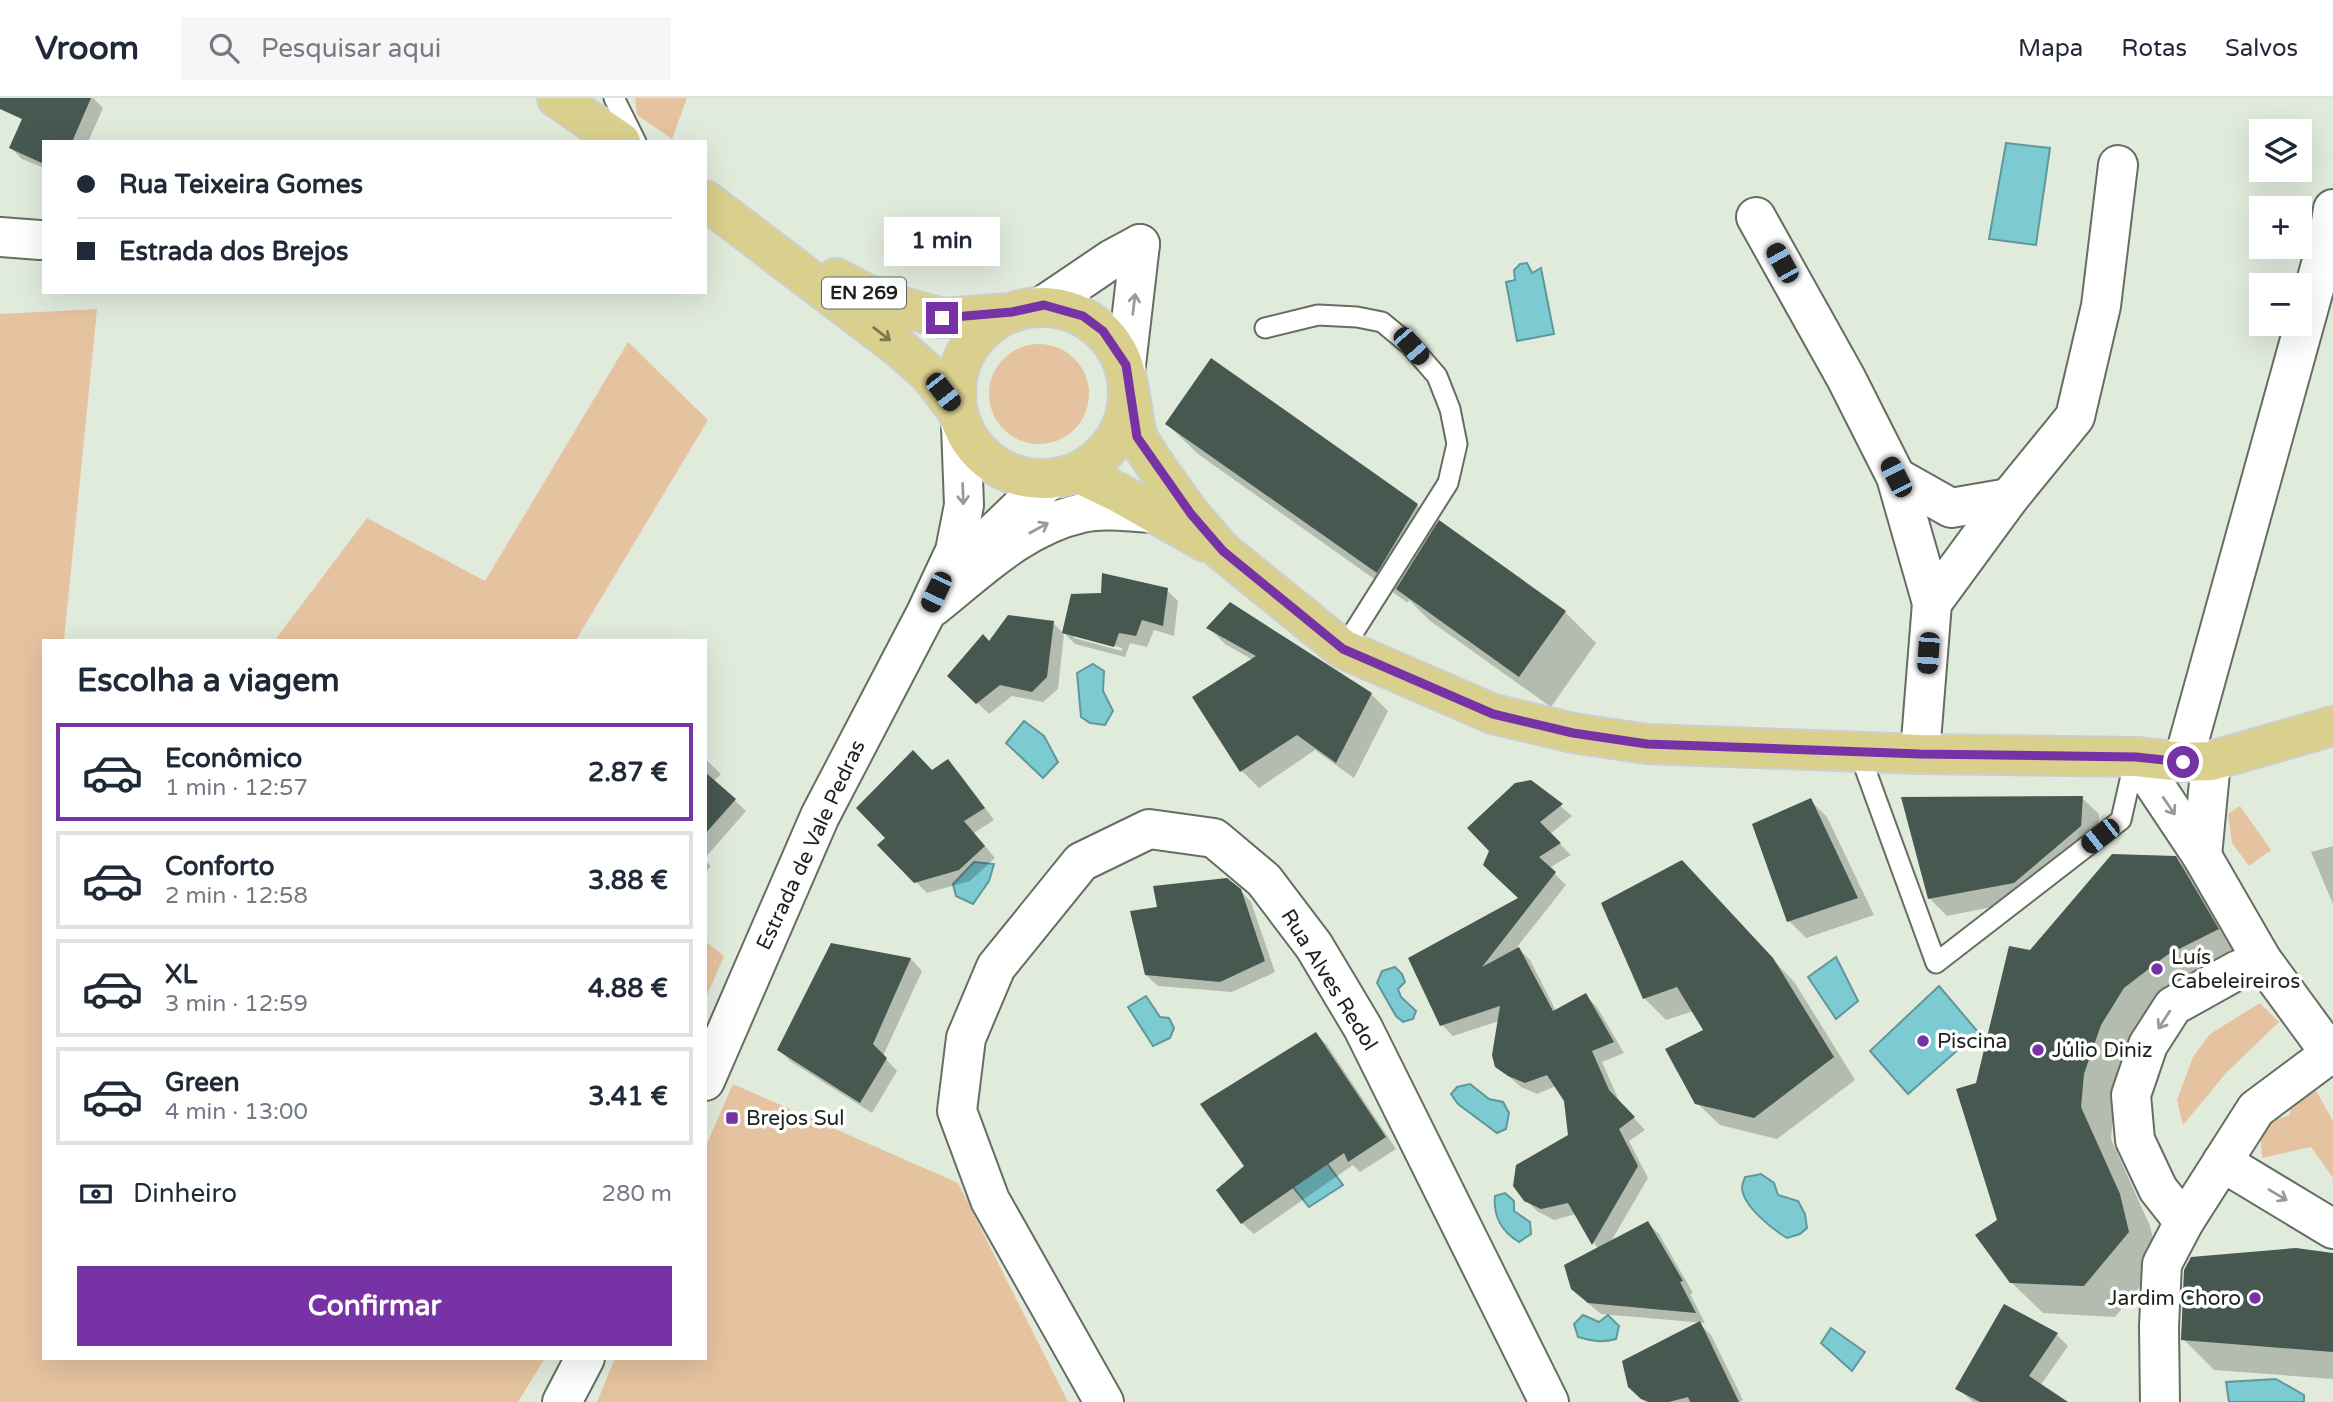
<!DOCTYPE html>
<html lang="pt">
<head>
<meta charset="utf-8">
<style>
	:root { --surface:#fff; --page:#f6f6f7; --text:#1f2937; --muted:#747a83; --line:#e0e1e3; --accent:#7732a6 }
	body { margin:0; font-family:"Varela Round",sans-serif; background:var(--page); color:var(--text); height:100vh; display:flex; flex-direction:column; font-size:26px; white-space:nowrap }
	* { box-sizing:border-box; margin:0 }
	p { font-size:23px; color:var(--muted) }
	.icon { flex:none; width:38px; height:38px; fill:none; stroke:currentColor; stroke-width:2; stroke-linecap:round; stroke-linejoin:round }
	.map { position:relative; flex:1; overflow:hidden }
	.side { position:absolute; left:42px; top:541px; width:665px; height:721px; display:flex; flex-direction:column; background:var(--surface); border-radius:0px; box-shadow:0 7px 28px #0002 }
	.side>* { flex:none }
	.banner { position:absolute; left:42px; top:42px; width:665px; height:154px; border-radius:0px; box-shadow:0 7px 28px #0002; display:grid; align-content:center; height:154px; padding:0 35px; background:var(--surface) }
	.tools { position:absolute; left:2249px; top:21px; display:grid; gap:14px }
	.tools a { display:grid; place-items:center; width:63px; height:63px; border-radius:0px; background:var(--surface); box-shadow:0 7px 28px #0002; font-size:35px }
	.end { position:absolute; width:32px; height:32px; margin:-16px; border:9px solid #7732a6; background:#fff; box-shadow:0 0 0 4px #fff }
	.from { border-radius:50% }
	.bubble { position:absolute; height:49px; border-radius:0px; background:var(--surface); box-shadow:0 7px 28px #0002; font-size:23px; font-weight:700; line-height:49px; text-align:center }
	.car { position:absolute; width:21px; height:42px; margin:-21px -10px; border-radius:9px; box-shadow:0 0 5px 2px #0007; background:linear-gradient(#222 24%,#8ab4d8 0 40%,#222 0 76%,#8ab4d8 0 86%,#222 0) }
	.banner b { display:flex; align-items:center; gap:24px; height:66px; font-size:26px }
	.banner b+b { border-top:2px solid var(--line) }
	.banner i { width:18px; height:18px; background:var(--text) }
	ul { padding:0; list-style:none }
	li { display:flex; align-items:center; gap:21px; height:98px; margin:0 14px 10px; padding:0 21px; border:4px solid var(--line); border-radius:0px }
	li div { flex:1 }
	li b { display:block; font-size:26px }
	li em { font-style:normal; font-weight:700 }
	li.current { border-color:var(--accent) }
	li>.icon { width:63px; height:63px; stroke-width:1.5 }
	h2 { padding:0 35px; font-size:32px; line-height:84px }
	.pay { display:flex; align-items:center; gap:18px; height:77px; padding:0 35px; font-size:26px }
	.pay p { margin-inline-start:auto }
	.action { display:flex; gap:14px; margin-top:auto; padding:14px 35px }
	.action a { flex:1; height:80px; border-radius:0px; background:var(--accent); color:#fff; font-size:28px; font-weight:700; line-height:80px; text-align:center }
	header { display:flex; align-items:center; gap:42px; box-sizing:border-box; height:98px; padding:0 35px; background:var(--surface); border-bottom:2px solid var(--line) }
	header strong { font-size:33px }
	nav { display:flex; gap:38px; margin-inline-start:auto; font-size:24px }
	.search { width:490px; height:63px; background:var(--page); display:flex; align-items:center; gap:18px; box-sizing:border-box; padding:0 24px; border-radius:0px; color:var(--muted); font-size:26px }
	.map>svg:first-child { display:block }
</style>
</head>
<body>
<header>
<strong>Vroom</strong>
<div class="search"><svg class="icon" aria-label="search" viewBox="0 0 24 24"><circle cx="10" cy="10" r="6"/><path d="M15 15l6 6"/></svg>Pesquisar aqui</div>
<nav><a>Mapa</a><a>Rotas</a><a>Salvos</a></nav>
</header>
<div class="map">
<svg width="2333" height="1304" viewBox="0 0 2333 1304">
	<rect width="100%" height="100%" fill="#e1ebdc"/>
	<!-- green -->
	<g fill="#e6c3a0">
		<path d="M 635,0 L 687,0 L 672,41 L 637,17 Z"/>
		<path d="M 97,211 L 64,542 L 44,542 L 44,1260 L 545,1260 L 518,1304 L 0,1304 L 0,216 Z"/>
		<path d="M 628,244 L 708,322 L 576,542 L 275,542 L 367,420 L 485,483 Z"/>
		<circle cx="1039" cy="296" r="50"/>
		<path d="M 2240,708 L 2271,752 L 2249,768 L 2232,745 L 2228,716 Z"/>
		<path d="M 705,843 L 724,858 L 705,902 Z"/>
		<path d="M 2260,905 L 2279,924 L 2226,975 L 2183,1027 L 2177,1002 L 2193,959 L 2210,936 Z"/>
		<path d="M 733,986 L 958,1085 L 1068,1304 L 597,1304 L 615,1260 L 705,1260 L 705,1050 Z"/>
		<path d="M 2314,989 L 2333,1023 L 2333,1080 L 2311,1049 L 2262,1060 L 2260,1027 L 2290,1017 L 2291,994 Z"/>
	</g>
	<!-- water -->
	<g fill="#7ccad2" stroke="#60979b" stroke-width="2">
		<path d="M 2006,45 L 2050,50 L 2036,147 L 1989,141 Z"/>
		<path d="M 1527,165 L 1532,175 L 1541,170 L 1554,236 L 1517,243 L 1506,184 L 1515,182 L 1514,172 L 1520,166 Z"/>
		<path d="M 1093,566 L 1104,573 L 1103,593 L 1113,613 L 1105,627 L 1090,625 L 1081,619 L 1077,575 Z"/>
		<path d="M 1024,623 L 1044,638 L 1058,664 L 1043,680 L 1006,645 Z"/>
		<path d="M 974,764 L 994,766 L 989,783 L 973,806 L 956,798 L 953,786 Z"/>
		<path d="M 1836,859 L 1858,903 L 1836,921 L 1808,879 Z"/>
		<path d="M 1395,869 L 1402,876 L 1405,884 L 1398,891 L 1401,899 L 1416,913 L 1413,921 L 1403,924 L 1396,918 L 1377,885 L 1382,873 Z"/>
		<path d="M 1939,888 L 1978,934 L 1908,996 L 1870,953 Z"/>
		<path d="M 1146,898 L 1160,919 L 1169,920 L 1174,930 L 1170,940 L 1153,948 L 1128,909 Z"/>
		<path d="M 1470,986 L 1489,1001 L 1503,1004 L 1509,1015 L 1506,1031 L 1497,1035 L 1458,1006 L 1451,996 L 1457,989 Z"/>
		<path d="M 1314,1048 L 1343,1087 L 1309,1109 L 1292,1088 Z"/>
		<path d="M 1761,1076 L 1774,1085 L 1778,1097 L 1798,1103 L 1805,1116 L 1807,1130 L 1800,1136 L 1787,1140 C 1772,1131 1743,1108 1742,1090 C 1742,1086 1744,1082 1745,1079 Z"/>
		<path d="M 1505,1095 L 1514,1103 L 1514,1113 L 1530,1124 L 1531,1136 L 1519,1144 C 1502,1134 1493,1118 1495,1098 Z"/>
		<path d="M 1583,1217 L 1599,1224 L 1608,1217 L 1619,1228 L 1616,1241 C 1602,1245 1592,1243 1578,1239 L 1574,1226 Z"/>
		<path d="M 1831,1230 L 1865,1254 L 1852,1273 L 1821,1245 Z"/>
		<path d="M 2276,1281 L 2304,1297 L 2304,1304 L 2229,1304 L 2226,1284 Z"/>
	</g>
	<!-- shadow -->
	<g fill="#0003" fill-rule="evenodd">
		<path d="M 25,0 L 93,0 L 103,10 L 88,44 L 44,44 L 44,70 L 22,61 L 11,50 L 23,23 L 18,17 Z"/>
		<path d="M 1212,262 L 1417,407 L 1438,428 L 1440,425 L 1565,514 L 1596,545 L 1551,609 L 1429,522 L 1409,502 L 1408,505 L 1198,356 L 1167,326 Z"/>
		<path d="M 1167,492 L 1178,503 L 1174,538 L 1154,532 L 1147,549 L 1130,545 L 1125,559 L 1075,546 L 1064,535 L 1058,591 L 1043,604 L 1012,598 L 989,616 L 950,578 L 990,545 L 1053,525 L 1064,536 L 1072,497 ZM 1074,536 L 1122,550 L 1122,553 L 1074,540 Z"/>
		<path d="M 1209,530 L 1371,596 L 1388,613 L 1354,680 L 1315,652 L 1259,690 L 1242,673 L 1195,599 L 1253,562 L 1225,546 Z"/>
		<path d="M 705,661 L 721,676 L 714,683 L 746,713 L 705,760 Z"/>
		<path d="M 948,664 L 959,675 L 994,722 L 974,735 L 995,760 L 970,783 L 927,795 L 880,748 L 888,740 L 932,674 Z"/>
		<path d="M 1531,683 L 1572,718 L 1550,736 L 1571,757 L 1549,770 L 1566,787 L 1517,849 L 1530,862 L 1556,913 L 1586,898 L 1597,909 L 1624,955 L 1602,964 L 1620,1005 L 1645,1032 L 1629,1043 L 1648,1080 L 1610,1145 L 1648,1125 L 1659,1136 L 1693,1195 L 1690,1196 L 1705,1225 L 1601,1216 L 1584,1202 L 1598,1151 L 1576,1116 L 1554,1122 L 1537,1113 L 1525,1101 L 1570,1038 L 1566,1003 L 1556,988 L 1537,996 L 1521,989 L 1497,968 L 1499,923 L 1453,938 L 1442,927 L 1520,801 Z"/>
		<path d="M 2082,700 L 2099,716 L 2098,745 L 2031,801 L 1947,818 L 1930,801 Z"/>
		<path d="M 1810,702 L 1827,719 L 1874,817 L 1806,840 L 1789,823 Z"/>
		<path d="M 2333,748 L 2333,806 L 2311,754 Z"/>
		<path d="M 2175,760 L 2206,791 L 2248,862 L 2131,959 L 2114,1007 L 2111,1041 L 2150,1128 L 2159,1165 L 2115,1219 L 2043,1215 L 2011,1184 L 1999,1123 L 1978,986 L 2031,854 Z"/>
		<path d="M 705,762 L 711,768 L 705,775 Z"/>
		<path d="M 1703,787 L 1795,885 L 1855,982 L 1777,1041 L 1720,1027 L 1697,1005 L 1706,932 L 1694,913 L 1666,922 L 1644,900 Z"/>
		<path d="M 1240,792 L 1251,804 L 1275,874 L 1232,894 L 1158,888 L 1146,877 Z"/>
		<path d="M 832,847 L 911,861 L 922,873 L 883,958 L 897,973 L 872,1015 L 790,963 L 779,951 Z"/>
		<path d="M 1316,936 L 1327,947 L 1396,1051 L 1360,1074 L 1353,1067 L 1254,1136 L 1242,1125 L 1246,1069 Z"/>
		<path d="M 2333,1157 L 2333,1281 L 2214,1272 L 2183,1241 Z"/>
		<path d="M 2004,1208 L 2057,1237 L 2068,1248 L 2040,1288 L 2057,1304 L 1973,1304 L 1957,1290 Z"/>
		<path d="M 1699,1225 L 1711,1237 L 1743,1302 L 1739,1304 L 1646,1304 L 1630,1288 Z"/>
	</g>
	<!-- building -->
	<g fill="#475851">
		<path d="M 0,0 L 91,0 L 72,44 L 44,44 L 44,66 L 9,50 L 22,21 L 0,11 Z"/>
		<path d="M 1211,260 L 1418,406 L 1377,475 L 1165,326 Z"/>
		<path d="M 1439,422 L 1566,513 L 1519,579 L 1396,491 Z"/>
		<path d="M 1102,475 L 1168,490 L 1163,528 L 1142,522 L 1136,538 L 1119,535 L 1114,549 L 1062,535 L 1071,496 L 1101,495 Z"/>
		<path d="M 1230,504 L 1372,595 L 1336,665 L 1297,637 L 1240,674 L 1192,599 L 1256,558 L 1206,530 Z"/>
		<path d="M 1008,517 L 1054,523 L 1047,579 L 1032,594 L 1000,587 L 976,606 L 947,578 L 983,536 L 989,543 Z"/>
		<path d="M 913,652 L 932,672 L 948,661 L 985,710 L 964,723 L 985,748 L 959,772 L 914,785 L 877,747 L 885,740 L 856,710 Z"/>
		<path d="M 705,674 L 736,701 L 705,736 Z"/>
		<path d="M 1531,682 L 1563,706 L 1540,724 L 1561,745 L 1539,759 L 1556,774 L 1482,869 L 1519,849 L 1553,913 L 1586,895 L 1614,944 L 1592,953 L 1609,992 L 1635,1019 L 1619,1031 L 1638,1068 L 1592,1147 L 1568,1105 L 1541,1111 L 1524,1103 L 1513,1088 L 1516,1067 L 1568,1037 L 1564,1003 L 1547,977 L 1525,985 L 1508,978 L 1495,969 L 1492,957 L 1500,908 L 1440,928 L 1408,860 L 1518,800 L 1483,767 L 1489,753 L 1467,730 L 1515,685 Z"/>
		<path d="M 2083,698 L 2081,728 L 2014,785 L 1928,801 L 1901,699 Z"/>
		<path d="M 1811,700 L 1858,800 L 1787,824 L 1752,726 Z"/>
		<path d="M 2112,756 L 2176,758 L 2219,831 L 2167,857 L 2124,890 L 2101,927 L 2084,976 L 2081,1009 L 2120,1096 L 2129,1134 L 2084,1188 L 2010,1185 L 1975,1137 L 1997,1122 L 1956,991 L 1976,985 L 2009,848 L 2030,852 Z"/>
		<path d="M 1682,762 L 1773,860 L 1834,959 L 1754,1020 L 1695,1006 L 1665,951 L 1703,932 L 1677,889 L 1643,901 L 1601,805 Z"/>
		<path d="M 1227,780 L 1241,791 L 1265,863 L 1220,884 L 1145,877 L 1130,813 L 1157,809 L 1153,788 Z"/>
		<path d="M 831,845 L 911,860 L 873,946 L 887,960 L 860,1005 L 777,952 Z"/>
		<path d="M 1316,934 L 1386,1039 L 1348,1064 L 1344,1055 L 1241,1126 L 1216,1092 L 1244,1068 L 1200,1006 Z"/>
		<path d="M 1648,1123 L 1683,1183 L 1680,1184 L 1696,1215 L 1588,1205 L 1571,1191 L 1564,1167 Z"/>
		<path d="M 2296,1150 L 2333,1155 L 2333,1254 L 2181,1242 L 2184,1172 L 2191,1159 Z"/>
		<path d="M 2004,1206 L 2058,1235 L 2029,1278 L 2068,1304 L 1980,1304 L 1955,1291 Z"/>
		<path d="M 1700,1223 L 1739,1304 L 1690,1304 L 1688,1299 L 1669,1304 L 1649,1304 L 1641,1301 L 1628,1289 L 1622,1263 Z"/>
	</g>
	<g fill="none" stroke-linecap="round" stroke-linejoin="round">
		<defs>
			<g id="lane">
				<path d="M 614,0 L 636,44"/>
				<path d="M 1265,230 L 1318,217 L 1357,219 L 1382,224 L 1411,248 L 1437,278 L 1450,311 L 1457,346 L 1448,385 L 1343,551"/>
				<path d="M 1859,654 L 1936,865 L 2121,722 L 2135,660"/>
			</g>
			<g id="street">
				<path d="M 1756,119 L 1846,280 L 1896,379 L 1932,505"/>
				<path d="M 0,139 L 40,142"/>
				<path d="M 1044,207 L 1112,161 L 1140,146"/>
				<path d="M 1126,267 L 1140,146"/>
				<path d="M 1896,379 L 1951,410 L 2009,400"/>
				<path d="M 1920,656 L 1932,505 L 2009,400 L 2075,319 L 2101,208 L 2118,67"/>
				<path d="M 2136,659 L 2202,758 L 2262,862 L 2333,959"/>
				<path d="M 2183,664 L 2329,137 L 2333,111"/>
				<path d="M 2202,758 L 2211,663"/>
				<path d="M 2222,1064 L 2333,1131"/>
				<path d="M 2184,1124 L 2158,1091 L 2135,1042 L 2131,997 L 2148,947 L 2173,908 L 2236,873 L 2262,862"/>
				<path d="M 1104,1304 L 990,1102 L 957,1013 L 966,940 L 996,869 L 1081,764 L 1149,731 L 1214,740 L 1264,782 L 1314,848 L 1363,930 L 1549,1304"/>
				<path d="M 2160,1304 L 2159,1228 L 2162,1166 L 2184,1124 L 2256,1011 L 2331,955"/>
			</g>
			<g id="secondary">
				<path d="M 980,448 L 1050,381"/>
				<path d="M 933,509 C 979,472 1023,428 1082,415 C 1104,410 1129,414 1152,415"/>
				<path d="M 705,983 L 820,718 L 926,515 L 955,453 L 964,407 L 961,328"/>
				<path d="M 562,1304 L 585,1260"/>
			</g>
			<g id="primary">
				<path d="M 557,0 L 621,44"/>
				<path d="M 705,102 L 896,247 L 929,276 L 957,312"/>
				<path d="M 836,180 L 878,202 L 942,220 L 1009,215"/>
				<circle cx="1042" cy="295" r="86"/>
				<path d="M 1128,286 L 1137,339 L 1157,370 L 1190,416 L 1222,453 L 1343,551 L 1493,616 L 1573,635 L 1647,646 L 1920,656 L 2136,659 L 2183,664 L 2211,663 L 2333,628"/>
				<path d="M 1077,375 L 1117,394 L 1205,444"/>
			</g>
		</defs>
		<!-- lane casing -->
		<use href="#lane" stroke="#656e60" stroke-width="23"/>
		<!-- street casing -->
		<use href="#street" stroke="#656e60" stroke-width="42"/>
		<!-- secondary casing -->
		<use href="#secondary" stroke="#656e60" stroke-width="42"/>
		<!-- primary casing -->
		<use href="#primary" stroke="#cdcecd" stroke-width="42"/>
		<!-- lane -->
		<use href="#lane" stroke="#fff" stroke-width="19"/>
		<!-- street -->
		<use href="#street" stroke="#fff" stroke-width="38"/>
		<!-- secondary -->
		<use href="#secondary" stroke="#fff" stroke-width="38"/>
		<!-- primary -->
		<use href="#primary" stroke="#dad08e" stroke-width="38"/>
	</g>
	<!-- one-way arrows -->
	<defs><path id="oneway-shaft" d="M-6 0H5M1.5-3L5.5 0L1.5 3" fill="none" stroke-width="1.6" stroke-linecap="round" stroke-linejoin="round" transform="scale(1.75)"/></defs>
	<g stroke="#999b98">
		<use href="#oneway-shaft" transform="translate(1134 206) rotate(-83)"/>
		<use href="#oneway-shaft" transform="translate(963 396) rotate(88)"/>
		<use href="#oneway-shaft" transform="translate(1039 430) rotate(-29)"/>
		<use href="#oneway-shaft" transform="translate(2169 708) rotate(56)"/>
		<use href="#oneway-shaft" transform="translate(2164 922) rotate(123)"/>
		<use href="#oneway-shaft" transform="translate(2278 1097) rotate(31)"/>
	</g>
	<use stroke="#7c7854" href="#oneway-shaft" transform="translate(882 236) rotate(38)"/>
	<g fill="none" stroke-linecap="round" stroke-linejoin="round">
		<!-- route -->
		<path stroke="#7732a6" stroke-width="9" d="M 942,220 L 1012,214 L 1044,207 L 1083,218 L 1103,233 L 1126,267 L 1137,339 L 1191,416 L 1223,453 L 1343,551 L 1493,616 L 1573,635 L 1647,646 L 1920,656 L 2136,659 L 2183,664"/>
	</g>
	<!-- markers -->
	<g fill="#7732a6" stroke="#fff" stroke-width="2.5">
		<circle cx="2157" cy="871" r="7"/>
		<circle cx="1923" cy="943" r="7"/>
		<circle cx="2038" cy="952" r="7"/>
		<rect x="725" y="1013" width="14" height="14" rx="3.5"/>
		<circle cx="2255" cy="1200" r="7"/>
	</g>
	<g text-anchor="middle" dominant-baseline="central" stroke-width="7" stroke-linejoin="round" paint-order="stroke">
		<!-- shield labels -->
		<rect fill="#fff" stroke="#61645f" stroke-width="2" x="822" y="179.5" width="84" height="31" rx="5"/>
		<g font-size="19" font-weight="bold" fill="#1d211b">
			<text x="864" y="195">EN 269</text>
		</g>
		<!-- street labels -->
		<g font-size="21" fill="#1d211b" stroke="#fff">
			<text transform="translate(811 747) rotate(-65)">Estrada de Vale Pedras</text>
			<text transform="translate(1329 882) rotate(58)">Rua Alves Redol</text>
		</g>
		<!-- poi labels -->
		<g font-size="21" fill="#1d211b" stroke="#fff" text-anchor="start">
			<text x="2171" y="859">Luís<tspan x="2171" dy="24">Cabeleireiros</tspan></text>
			<text x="1937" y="943">Piscina</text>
			<text x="2052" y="952">Júlio Diniz</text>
			<text x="746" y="1020">Brejos Sul</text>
			<text x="2241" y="1200" text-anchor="end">Jardim Choro</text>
		</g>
	</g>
</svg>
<div class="tools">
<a><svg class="icon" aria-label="layers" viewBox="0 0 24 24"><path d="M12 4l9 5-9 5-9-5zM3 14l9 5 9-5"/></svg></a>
<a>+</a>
<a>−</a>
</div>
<i class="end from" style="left:2183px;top:664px"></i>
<i class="end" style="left:942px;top:220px"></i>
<div class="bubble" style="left:884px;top:119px;width:116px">1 min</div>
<i class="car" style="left:1782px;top:165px;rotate:331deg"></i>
<i class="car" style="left:1411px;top:248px;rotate:139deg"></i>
<i class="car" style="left:943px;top:294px;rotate:142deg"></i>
<i class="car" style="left:1896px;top:379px;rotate:333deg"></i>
<i class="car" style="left:936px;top:494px;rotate:205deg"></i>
<i class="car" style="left:1928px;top:555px;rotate:184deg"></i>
<i class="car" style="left:2100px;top:738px;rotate:232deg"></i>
<div class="banner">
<b><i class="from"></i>Rua Teixeira Gomes</b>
<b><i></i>Estrada dos Brejos</b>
</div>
<section class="side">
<h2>Escolha a viagem</h2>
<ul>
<li class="current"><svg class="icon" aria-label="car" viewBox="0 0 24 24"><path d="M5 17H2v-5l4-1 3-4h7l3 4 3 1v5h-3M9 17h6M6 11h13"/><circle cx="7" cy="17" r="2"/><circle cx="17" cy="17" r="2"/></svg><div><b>Econômico</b><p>1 min · 12:57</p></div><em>2.87 €</em></li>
<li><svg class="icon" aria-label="car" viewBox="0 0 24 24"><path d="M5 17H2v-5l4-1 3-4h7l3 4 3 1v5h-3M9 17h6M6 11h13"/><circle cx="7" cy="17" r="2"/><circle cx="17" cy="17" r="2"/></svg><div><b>Conforto</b><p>2 min · 12:58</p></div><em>3.88 €</em></li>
<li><svg class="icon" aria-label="car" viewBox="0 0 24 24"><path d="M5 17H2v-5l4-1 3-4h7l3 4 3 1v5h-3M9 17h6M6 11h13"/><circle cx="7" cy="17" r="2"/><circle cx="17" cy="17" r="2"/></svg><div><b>XL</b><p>3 min · 12:59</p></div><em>4.88 €</em></li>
<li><svg class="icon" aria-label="car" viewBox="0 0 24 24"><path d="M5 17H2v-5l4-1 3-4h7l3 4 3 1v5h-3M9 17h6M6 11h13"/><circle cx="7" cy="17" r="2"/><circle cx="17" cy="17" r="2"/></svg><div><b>Green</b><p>4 min · 13:00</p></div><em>3.41 €</em></li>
</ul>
<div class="pay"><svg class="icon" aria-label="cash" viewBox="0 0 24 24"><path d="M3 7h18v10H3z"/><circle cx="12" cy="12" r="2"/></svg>Dinheiro<p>280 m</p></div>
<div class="action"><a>Confirmar</a></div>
</section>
</div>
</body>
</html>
